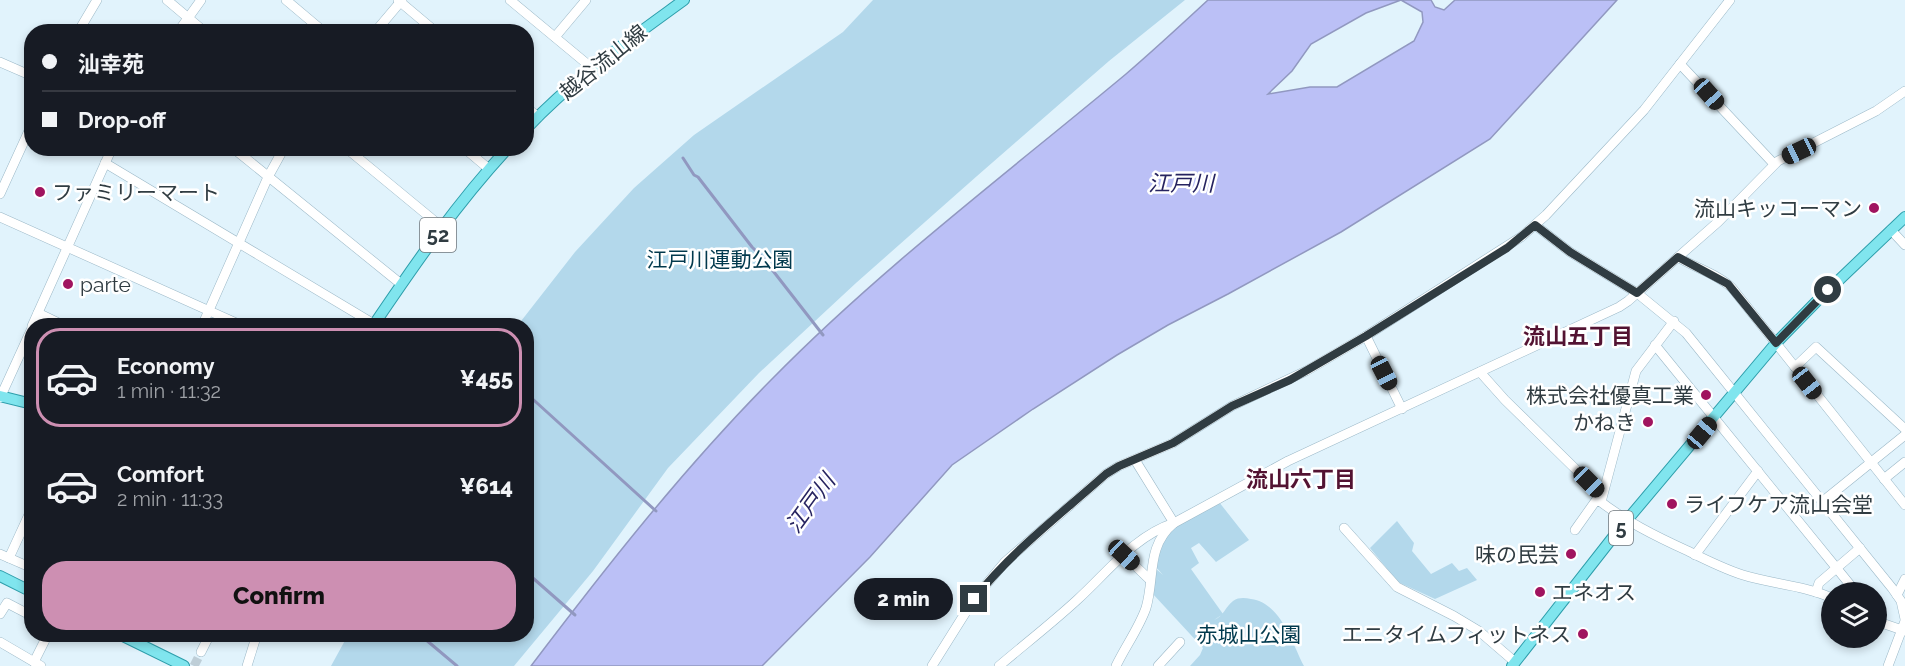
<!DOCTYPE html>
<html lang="en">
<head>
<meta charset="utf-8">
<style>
	:root { --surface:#171b24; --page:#242831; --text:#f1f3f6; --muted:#9ea1a6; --line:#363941; --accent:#cd8fb2 }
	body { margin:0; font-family:Raleway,"Noto Sans JP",sans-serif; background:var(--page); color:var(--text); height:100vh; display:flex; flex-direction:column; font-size:22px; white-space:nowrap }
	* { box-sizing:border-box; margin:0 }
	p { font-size:20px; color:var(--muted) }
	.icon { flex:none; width:33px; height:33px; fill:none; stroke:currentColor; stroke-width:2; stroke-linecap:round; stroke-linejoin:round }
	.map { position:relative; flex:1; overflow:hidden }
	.drawer { position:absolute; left:24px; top:318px; width:510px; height:324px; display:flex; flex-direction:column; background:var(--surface); border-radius:24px; box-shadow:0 3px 9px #0003 }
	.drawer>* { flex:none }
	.banner { position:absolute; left:24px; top:24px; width:510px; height:132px; border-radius:24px; box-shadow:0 3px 9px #0003; display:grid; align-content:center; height:132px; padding:0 18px; background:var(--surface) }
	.buttons { position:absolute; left:1821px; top:582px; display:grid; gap:12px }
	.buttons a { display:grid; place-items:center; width:66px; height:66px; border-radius:50%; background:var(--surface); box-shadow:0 3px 9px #0003; font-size:30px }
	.end { position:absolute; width:27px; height:27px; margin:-14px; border:8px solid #303c42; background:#fff; box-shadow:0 0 0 3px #fff }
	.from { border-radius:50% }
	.bubble { position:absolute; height:42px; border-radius:21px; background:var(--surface); box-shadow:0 3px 9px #0003; font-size:20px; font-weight:800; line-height:42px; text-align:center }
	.car { position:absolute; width:18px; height:36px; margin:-18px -9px; border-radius:8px; box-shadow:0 0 4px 2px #0007; background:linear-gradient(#222 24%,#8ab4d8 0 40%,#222 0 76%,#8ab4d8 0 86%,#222 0) }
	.banner b { display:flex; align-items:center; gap:21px; height:57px; font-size:22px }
	.banner b+b { border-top:2px solid var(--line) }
	.banner i { width:15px; height:15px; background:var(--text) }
	ul { padding:10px 0 0; list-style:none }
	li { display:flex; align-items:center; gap:18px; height:99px; margin:0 12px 9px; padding:0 6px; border:3px solid transparent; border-radius:24px }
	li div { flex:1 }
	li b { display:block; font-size:22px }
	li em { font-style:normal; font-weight:800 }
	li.active { border-color:var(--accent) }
	li>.icon { width:54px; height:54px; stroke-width:1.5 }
	.cta { display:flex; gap:12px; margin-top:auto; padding:12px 18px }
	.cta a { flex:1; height:69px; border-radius:24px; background:var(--accent); color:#111; font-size:24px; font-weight:800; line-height:69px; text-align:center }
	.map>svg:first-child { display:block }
</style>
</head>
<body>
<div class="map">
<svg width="1905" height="666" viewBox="0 0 1905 666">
	<rect width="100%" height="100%" fill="#e1f3fc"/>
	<!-- green -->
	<g fill="#b3d8eb">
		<path d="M 873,0 L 1185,0 L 1109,61 L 977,176 L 856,283 L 759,373 L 668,468 L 593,571 L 514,666 L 331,666 L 348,635 L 526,634 L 526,326 L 518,325 L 575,252 L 634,188 L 694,135 L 843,32 Z"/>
		<path d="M 1219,502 L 1249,540 L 1216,562 L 1199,543 L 1191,548 L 1199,563 L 1191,569 L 1223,614 L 1214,620 C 1224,616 1225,607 1233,601 C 1239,597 1245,598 1251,599 C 1281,603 1292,643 1304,666 L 1190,666 L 1200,655 L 1203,648 L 1152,593 L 1155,568 L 1163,575 L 1155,566 L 1157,553 L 1172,528 Z"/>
		<path d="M 1397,521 L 1414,543 L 1412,551 L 1431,574 L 1452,563 L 1459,571 L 1467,568 L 1477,580 L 1435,599 L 1398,582 L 1370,548 Z"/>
	</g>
	<!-- water -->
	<path fill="#bbc0f6" stroke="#9198c0" stroke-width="1.5" fill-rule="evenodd" d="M 1208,0 L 1431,0 L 1435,7 L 1444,10 L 1455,0 L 1617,0 L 1490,139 L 1341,232 L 1228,294 L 1168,325 L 1117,355 L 1033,409 L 952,465 L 870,557 L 762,666 L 531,666 C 606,567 683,469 771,380 C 880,269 1006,174 1126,74 C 1154,50 1181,25 1208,0 ZM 1401,0 L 1422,12 L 1423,22 L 1414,41 L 1337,87 L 1310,87 L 1268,94 L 1292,71 L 1311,44 L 1366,13 Z"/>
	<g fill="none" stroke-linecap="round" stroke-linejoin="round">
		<!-- stream -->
		<g stroke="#9198c0" stroke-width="3">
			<path d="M 683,158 L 694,175 L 698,177 L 752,247 L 763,258 L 823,335"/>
			<path d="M 526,393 L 656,511"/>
			<path d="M 526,572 L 575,615"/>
			<path d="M 419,634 L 457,666"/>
		</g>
		<!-- minor-tunnel -->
		<path stroke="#beced7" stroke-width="9" stroke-dasharray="9 4.5" stroke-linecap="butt" d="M 194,666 L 201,652"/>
		<defs>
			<g id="minor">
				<path d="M 167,0 L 205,32"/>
				<path d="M 286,0 L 324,32"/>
				<path d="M 398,0 L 436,32"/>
				<path d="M 510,0 L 592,68"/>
				<path d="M 78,32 L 97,0"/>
				<path d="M 178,32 L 201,0"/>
				<path d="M 375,32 L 402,0"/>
				<path d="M 555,37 L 586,0"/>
				<path d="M 0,62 L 32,76"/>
				<path d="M 1680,64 L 1774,164"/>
				<path d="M 526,107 L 538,117"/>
				<path d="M 233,148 L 401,284"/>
				<path d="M 346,148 L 443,228"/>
				<path d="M 464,148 L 489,169"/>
				<path d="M 105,163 L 374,324"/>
				<path d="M 0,194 L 32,124"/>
				<path d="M 0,217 L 243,326"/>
				<path d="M 1535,225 L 1570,252 L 1637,293 L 1686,333 L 1892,588 L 1901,601 L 1905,619"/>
				<path d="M 1891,230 L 1905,245"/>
				<path d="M 1678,257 C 1695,268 1718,274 1732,288 L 1905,505"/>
				<path d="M 38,313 L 65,326"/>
				<path d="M 32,326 L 112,148"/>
				<path d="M 202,326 L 268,177 L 284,148"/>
				<path d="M 1366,336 L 1402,409"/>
				<path d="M 1655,345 L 1856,592"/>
				<path d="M 1795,367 L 1816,347 L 1905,429"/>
				<path d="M 1480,372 L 1505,400 L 1602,495"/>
				<path d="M 0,398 L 32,328"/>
				<path d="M 1884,479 L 1905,462"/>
				<path d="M 1601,502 L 1636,371 L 1674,321"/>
				<path d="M 1822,502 L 1905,435"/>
				<path d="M 1344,528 L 1397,587 L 1454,616 L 1479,631 L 1515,662"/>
				<path d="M 1575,530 L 1597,499 C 1625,521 1655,536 1688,551 C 1706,560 1724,569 1743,575 C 1772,584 1803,585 1832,598"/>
				<path d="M 0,554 L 32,568"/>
				<path d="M 1124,555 L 1150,580"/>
				<path d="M 1695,555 L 1758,471"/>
				<path d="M 9,558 L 32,508"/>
				<path d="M 1816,592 L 1819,583 L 1860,548"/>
				<path d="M 1897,595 L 1905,579"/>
				<path d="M 0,614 L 7,603 L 32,616"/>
				<path d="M 1876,621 L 1905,631"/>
				<path d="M 191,634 L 192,635"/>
				<path d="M 0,642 L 41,666"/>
				<path d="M 201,652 L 210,634"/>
				<path d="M 34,662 L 48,634"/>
				<path d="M 247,666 L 257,634"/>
				<path d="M 932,666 L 974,599 L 1005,562 L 1106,474 L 1119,466 L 1173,443 L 1232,406 L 1306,371 L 1366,336 L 1521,237 L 1546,215 L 1644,110 L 1730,0"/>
				<path d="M 999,666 C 1025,644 1052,623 1077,600 C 1107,573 1134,536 1174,523 L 1288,461 L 1619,307 L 1628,301 L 1718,222 L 1778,161 L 1876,111 L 1905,91"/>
				<path d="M 1116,666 C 1125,647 1139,628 1146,608 C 1155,578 1146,546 1174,523 L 1135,460"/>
				<path d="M 1158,666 L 1180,642"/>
				<path d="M 1888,666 L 1905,621"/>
			</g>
			<g id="major">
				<path d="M 526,129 C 573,79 629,40 684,0"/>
				<path d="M 373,326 C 415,264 457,203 508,148"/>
				<path d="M 0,396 L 32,404"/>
				<path d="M 0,576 L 32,592"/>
				<path d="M 119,634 L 184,666"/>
				<path d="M 1512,666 L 1617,532 L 1776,343 L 1816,302 L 1905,217"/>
			</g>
		</defs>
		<!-- minor casing -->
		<use href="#minor" stroke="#9bb8c7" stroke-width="10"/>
		<!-- major casing -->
		<use href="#major" stroke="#2d9eab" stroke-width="12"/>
		<!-- minor -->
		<use href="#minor" stroke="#fff" stroke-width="9"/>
		<!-- major -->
		<use href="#major" stroke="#80e5ee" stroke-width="10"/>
	</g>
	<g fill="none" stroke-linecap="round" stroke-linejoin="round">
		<!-- route -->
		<path stroke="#303c42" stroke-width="8" d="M 974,599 C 1012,551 1060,515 1106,474 L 1119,466 L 1173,443 L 1232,406 L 1290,380 L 1366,336 L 1507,248 L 1535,225 L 1570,252 L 1637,293 L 1678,257 L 1728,284 L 1776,343 L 1828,290"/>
	</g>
	<!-- markers -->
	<g fill="#a0145f" stroke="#fff" stroke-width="2">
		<circle cx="40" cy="192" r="6"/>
		<circle cx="1874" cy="208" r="6"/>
		<circle cx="68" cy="284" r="6"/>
		<circle cx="1706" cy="395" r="6"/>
		<circle cx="1648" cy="422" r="6"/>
		<circle cx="1672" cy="504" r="6"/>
		<circle cx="1571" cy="554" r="6"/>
		<circle cx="1540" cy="592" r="6"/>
		<circle cx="1583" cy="634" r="6"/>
	</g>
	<g text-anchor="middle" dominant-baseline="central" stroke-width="5" stroke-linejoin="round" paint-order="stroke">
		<!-- shield labels -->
		<g fill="#fff" stroke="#6e767b" stroke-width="1.5">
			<rect x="420" y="218" width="36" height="34" rx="4.5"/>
			<rect x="1609" y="511" width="24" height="34" rx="4.5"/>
		</g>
		<g font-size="20" font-weight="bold" fill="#303c42">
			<text x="438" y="235">52</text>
			<text x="1621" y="528">5</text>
		</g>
		<!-- street labels -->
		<g font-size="21" fill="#303c42" stroke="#fff">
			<text transform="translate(603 62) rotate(-39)">越谷流山線</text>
		</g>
		<!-- poi labels -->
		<g font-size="21" fill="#303c42" stroke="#fff" text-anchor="end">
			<text x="52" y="192" text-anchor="start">ファミリーマート</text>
			<text x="1862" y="208">流山キッコーマン</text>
			<text x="80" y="284" text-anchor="start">parte</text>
			<text x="1694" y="395">株式会社優真工業</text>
			<text x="1636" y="422">かねき</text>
			<text x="1684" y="504" text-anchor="start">ライフケア流山会堂</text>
			<text x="1559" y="554">味の民芸</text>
			<text x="1552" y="592" text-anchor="start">エネオス</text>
			<text x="1571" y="634">エニタイムフィットネス</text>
		</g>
		<!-- park labels -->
		<g font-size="21" fill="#01394d" stroke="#fff">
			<text x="720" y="259">江戸川運動公園</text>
			<text x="1249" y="634">赤城山公園</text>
		</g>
		<!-- water labels -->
		<g font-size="22" font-style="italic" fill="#262360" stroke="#fff">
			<text x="1181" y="183">江戸川</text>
			<text transform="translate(810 503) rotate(-54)">江戸川</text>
		</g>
		<!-- neighbourhood labels -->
		<g font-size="22" font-weight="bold" fill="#531332" stroke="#fff">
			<text x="1578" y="336">流山五丁目</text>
			<text x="1301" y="479">流山六丁目</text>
		</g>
	</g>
</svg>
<div class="buttons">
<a><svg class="icon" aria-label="layers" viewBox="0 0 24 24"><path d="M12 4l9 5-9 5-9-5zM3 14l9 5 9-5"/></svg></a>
</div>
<i class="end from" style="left:1828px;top:290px"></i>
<i class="end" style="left:974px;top:599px"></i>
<div class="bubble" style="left:854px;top:578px;width:99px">2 min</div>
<i class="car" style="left:1709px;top:94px;rotate:138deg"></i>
<i class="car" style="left:1799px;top:151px;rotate:245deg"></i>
<i class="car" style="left:1384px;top:373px;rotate:153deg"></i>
<i class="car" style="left:1807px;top:383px;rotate:142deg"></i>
<i class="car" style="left:1702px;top:433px;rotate:40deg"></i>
<i class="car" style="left:1589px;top:482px;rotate:135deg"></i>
<i class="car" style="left:1124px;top:555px;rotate:133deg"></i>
<div class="banner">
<b><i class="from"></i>汕幸苑</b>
<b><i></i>Drop-off</b>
</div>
<section class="drawer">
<ul>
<li class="active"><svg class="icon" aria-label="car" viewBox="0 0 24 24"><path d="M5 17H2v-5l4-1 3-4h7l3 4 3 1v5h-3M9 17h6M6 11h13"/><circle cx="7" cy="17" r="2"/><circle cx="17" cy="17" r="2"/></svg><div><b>Economy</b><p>1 min · 11:32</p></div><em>¥455</em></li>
<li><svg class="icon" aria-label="car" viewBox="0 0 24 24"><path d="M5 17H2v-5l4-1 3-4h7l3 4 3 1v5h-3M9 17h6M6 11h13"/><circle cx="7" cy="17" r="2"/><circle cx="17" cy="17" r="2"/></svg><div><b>Comfort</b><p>2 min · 11:33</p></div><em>¥614</em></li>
</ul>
<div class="cta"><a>Confirm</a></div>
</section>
</div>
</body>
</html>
